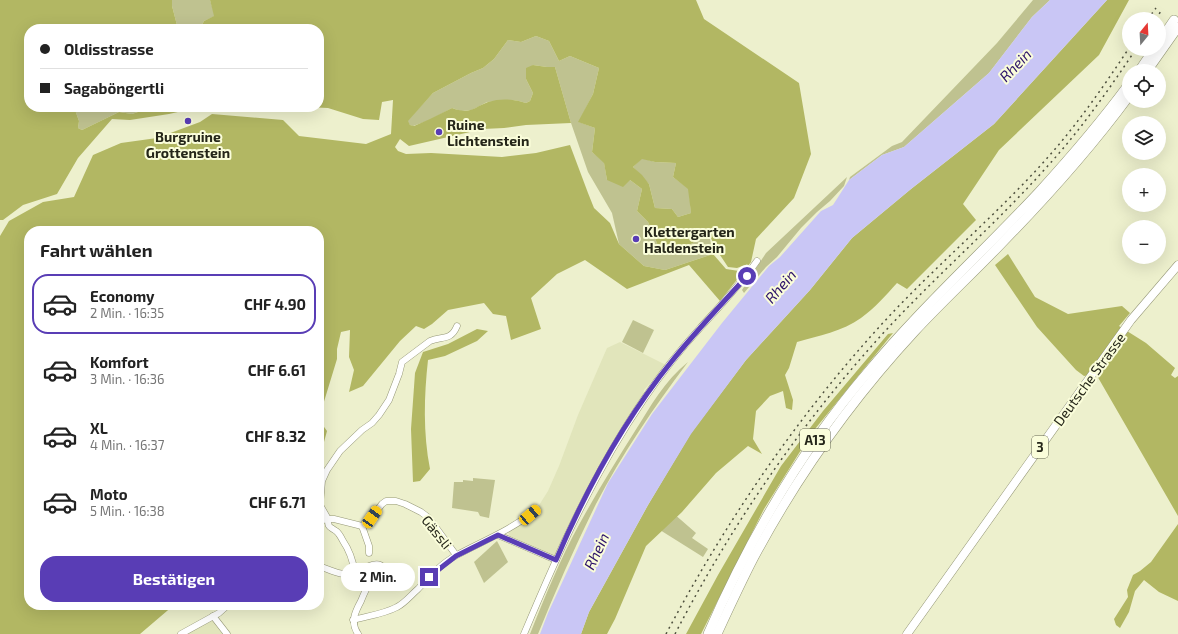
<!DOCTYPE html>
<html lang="de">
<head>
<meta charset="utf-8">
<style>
	:root { --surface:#fff; --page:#f2f2f2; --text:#222; --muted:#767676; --line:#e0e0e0; --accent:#593db5 }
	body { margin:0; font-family:"Exo 2",sans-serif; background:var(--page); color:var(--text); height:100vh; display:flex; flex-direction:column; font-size:15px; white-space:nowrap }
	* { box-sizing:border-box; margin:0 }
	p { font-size:13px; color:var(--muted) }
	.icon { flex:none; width:22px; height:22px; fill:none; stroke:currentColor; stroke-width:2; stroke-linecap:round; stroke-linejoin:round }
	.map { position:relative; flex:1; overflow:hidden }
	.panel { position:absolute; left:24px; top:226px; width:300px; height:384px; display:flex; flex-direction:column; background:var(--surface); border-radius:16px; box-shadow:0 4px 16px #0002 }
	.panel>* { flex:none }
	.guide { position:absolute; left:24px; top:24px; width:300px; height:88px; border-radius:16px; box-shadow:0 4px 16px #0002; display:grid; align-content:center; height:88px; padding:0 16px; background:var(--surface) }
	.needle { width:26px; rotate:18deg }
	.controls { position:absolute; left:1122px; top:12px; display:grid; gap:8px }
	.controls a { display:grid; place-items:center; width:44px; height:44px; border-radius:50%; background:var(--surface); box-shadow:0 4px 16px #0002; font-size:20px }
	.end { position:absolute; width:18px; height:18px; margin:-9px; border:5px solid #593db5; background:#fff; box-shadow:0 0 0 2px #fff }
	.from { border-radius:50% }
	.bubble { position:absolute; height:28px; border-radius:14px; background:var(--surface); box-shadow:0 4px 16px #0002; font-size:13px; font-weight:700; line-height:28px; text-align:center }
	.car { position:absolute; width:12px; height:24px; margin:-12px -6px; border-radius:5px; box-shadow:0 0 3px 1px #0007; background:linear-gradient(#f5c518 24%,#345 0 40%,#f5c518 0 76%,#345 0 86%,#f5c518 0) }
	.guide b { display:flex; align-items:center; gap:14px; height:38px; font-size:15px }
	.guide b+b { border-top:1px solid var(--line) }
	.guide i { width:10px; height:10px; background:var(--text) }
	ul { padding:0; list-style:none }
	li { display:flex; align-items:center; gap:12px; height:60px; margin:0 8px 6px; padding:0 8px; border:2px solid transparent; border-radius:16px }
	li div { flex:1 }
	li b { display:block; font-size:15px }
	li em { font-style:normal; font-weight:700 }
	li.on { border-color:var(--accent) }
	li>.icon { width:36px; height:36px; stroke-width:1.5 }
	h2 { padding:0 16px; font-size:18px; line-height:48px }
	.action { display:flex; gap:8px; margin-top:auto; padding:8px 16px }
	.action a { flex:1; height:46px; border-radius:16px; background:var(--accent); color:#fff; font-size:16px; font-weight:700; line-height:46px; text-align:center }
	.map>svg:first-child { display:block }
</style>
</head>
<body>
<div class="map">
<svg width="1178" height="634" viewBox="0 0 1178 634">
	<rect width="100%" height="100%" fill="#edf0cd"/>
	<!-- built -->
	<g fill="#e1e5bb">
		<path d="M 620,342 L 666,365 L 644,390 L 643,398 L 555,557 L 510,539 L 508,531 L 536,510 L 548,491 L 559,466 L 578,415 L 607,348 Z"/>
		<path d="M 213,620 L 225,634 L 187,634 Z"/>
	</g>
	<!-- green -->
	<g fill="#bfc290">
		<path d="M 172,0 L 210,0 L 215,16 L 204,21 L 200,29 L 178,29 L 172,6 Z"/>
		<path d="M 1033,0 L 1050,0 L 1032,17 L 989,73 L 904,147 L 882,155 L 849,180 L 850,177 L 892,146 L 902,142 L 997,43 Z"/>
		<path d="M 536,36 L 549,41 L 559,61 L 570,56 L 599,68 L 593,94 L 579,122 L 595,128 L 592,152 L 604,162 L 607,180 L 630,180 L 642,189 L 637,211 L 648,222 L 659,248 L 680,250 L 709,234 L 713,254 L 665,270 L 644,266 L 619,244 L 612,213 L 588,172 L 571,123 L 555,67 L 547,67 L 533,65 L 526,79 L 533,93 L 530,101 L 526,103 L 515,100 L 487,102 L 472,110 L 461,111 L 452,108 L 430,120 L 413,126 L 410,125 L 407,121 L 433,93 L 471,73 L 483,68 L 494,59 L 508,40 L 521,42 Z"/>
		<path d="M 74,107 L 151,107 L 150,108 L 132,114 L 119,112 L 82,130 L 78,128 L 79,121 Z"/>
		<path d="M 642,158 L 655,162 L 676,163 L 673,177 L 689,189 L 691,213 L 678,217 L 672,209 L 655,208 L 649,184 L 633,167 Z"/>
		<path d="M 847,177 L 844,186 L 830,201 L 817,212 L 801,228 L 777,257 L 766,267 L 744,293 L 742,290 L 766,253 Z"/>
		<path d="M 633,320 L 654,330 L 643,353 L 622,342 Z"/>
		<path d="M 688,362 C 654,407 622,454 596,504 C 575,546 556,590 538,634 L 530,634 C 545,597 560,559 580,523 C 597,492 616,461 635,431 C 650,407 665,380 688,362 Z"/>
		<path d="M 473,478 L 495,480 L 489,518 L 480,516 L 478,512 L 452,508 L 454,482 L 463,482 L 463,480 L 473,481 Z"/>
		<path d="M 673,513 L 696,533 L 692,538 L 708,549 L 703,557 L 660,530 Z"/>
		<path d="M 497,541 L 508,562 L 484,583 L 474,562 Z"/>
	</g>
	<!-- forest -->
	<g fill="#b2b763" fill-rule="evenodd">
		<path d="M 0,0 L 172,0 L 172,6 L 178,29 L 144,29 L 140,28 L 131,29 L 29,29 L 29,107 L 74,107 L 79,121 L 78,128 L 82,130 L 119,112 L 132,114 L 150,108 L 151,107 L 200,107 L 169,114 L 130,120 L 112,119 L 78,158 L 57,194 L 23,205 L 3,220 L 0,220 Z"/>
		<path d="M 210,0 L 696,0 L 704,19 L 799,83 L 811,154 L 794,198 L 756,239 L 751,262 L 720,301 L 689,265 L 627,289 L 585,260 L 557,274 L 531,298 L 541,329 L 511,340 L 506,316 L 493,314 L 484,303 L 448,310 L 432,324 L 424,329 L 416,326 L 400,341 L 363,386 L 349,392 L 354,370 L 349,357 L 350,330 L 341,332 L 337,349 L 337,359 L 319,418 L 319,231 L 29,231 L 29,605 L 174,605 L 140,634 L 0,634 L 0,236 L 9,221 L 43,202 L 74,197 L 93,155 L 121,143 L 157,138 L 200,122 L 212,114 L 283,120 L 299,136 L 366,144 L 391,134 L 393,100 L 382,102 L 379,120 L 363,119 L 328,108 L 306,107 L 319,107 L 319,29 L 200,29 L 204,21 L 214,16 ZM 536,36 L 549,41 L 559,61 L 570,56 L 599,68 L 593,94 L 578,122 L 595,128 L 592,152 L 604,163 L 607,180 L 623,187 L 630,180 L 642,189 L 637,211 L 648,222 L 659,248 L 680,250 L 709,234 L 716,249 L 728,267 L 737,268 L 748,264 L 739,271 L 726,269 L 713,254 L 665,270 L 644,266 L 619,244 L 610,223 L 594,208 L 588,193 L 570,145 L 536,153 L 502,157 L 431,153 L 406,154 L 398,151 L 395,147 L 400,139 L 409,146 L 483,129 L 504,128 L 526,125 L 571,123 L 555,67 L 547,67 L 533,65 L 526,68 L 526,79 L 533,93 L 530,101 L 526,103 C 514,99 501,98 488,102 C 485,103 482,105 479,106 C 469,112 463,112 452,108 L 430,119 L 414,126 L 410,125 L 408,121 L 433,93 L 471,73 L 483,68 L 494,59 L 508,40 L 521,42 ZM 642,159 L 655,162 L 676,163 L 673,177 L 688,189 L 691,213 L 678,217 L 672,209 L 655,208 L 649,184 L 642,175 L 633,167 Z"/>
		<path d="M 1107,0 L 1129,0 L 1099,55 L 999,150 L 963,204 L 976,220 L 907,289 L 897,283 C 886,295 875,308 861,318 C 843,331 818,336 797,342 L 789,368 L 785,375 L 793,400 L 792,410 L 786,408 L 783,391 L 770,396 L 756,411 L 753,439 L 762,454 L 748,446 L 716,473 L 682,512 L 646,546 L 615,619 L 607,634 L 581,634 L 589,612 L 648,505 L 691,433 L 746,360 L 810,290 L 852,238 L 911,189 L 994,124 Z"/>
		<path d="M 1008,254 L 1035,297 L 1068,314 L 1122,306 L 1130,313 L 1119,326 L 1146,343 L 1175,368 L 1171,375 L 1175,378 L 1178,376 L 1178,516 L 1096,374 L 1084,376 L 1076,370 L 1037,327 L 995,265 Z"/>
		<path d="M 477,329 L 488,331 L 477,341 L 445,356 L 428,360 C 424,396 423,433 430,469 L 420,481 L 413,482 L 411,429 L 415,373 L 423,352 L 448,344 Z"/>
		<path d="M 893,333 L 811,434 L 764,509 L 701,634 L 686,634 L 718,575 L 781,466 L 823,411 L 888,334 Z"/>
		<path d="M 319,420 L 327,431 L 321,453 L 319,454 Z"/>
		<path d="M 1178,524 L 1178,601 L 1159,592 L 1144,580 L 1135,591 L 1129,612 L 1120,628 L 1116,625 L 1114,619 L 1128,597 L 1127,590 L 1133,575 L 1140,571 L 1151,562 Z"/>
	</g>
	<!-- water -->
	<path fill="#c9c6f5" d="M 1050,0 L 1107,0 L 994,124 L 911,189 L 852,238 L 810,290 L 746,360 L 691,434 L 648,505 L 589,612 L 581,634 L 540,634 L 548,613 L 608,483 L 652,414 L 722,323 L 769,266 L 780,257 L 821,211 L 833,205 L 849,180 L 882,155 L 904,147 L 989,73 L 1032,17 Z"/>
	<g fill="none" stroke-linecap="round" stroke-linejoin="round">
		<defs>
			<g id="minor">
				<path d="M 319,523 L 323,520 L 328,519 L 320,505 L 322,481 L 327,470 L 340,451 L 362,430 L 372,423 L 379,415 L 389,400 L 399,374 L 402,362 L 430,341 C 442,336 451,341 457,326"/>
				<path d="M 362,526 L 369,546 L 369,553"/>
				<path d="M 498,535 L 556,560"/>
				<path d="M 319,566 C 331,570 342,577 355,573 C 363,570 376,559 383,567 C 384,575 373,580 368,586 C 365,591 363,596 361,601 C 355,612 350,622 358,634"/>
				<path d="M 355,573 C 353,561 350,551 343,541 C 341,537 339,533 336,531 C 329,526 328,528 328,519 L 334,519 L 362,526 L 372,517 L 382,504 L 386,501 L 396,501 L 405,504 L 421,512 L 429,518 L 456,555"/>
				<path d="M 213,616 L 227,634"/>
				<path d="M 353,620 C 368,616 384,614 397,607 C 405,603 411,595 418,589 C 429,577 442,563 457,555 C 485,540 511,530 536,510"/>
				<path d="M 181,634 L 219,613 L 228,605"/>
				<path d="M 524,634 C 558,553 594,472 644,399 C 661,374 680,350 700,328 C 720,306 740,285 757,261"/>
			</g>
			<path id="major" d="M 907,634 L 1131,320 L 1178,265"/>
			<g id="highway">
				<path d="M 1159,42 L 1174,20"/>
				<path d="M 1139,71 L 1154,49"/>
				<path d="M 1147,71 L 1178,27"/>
				<path d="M 708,634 C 749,540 801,450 868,372 C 921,308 983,252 1039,192 C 1071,157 1101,122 1129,84"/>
				<path d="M 717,634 C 729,608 741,582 754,557 C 798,475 852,399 915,331 C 942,302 971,275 999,246 C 1045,199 1090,149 1129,96"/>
			</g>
		</defs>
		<!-- minor casing -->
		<use href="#minor" stroke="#959777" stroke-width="7"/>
		<!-- major casing -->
		<use href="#major" stroke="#959777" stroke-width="9"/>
		<!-- highway casing -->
		<use href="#highway" stroke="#959777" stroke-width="10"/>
		<!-- minor -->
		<use href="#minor" stroke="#fff" stroke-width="6"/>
		<!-- major -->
		<use href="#major" stroke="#fff" stroke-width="8"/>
		<!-- highway -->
		<use href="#highway" stroke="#fff" stroke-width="9"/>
		<!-- rail -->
		<g stroke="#4e503e" stroke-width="1.5" stroke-dasharray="2 4" stroke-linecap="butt">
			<path d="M 1148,19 L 1156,8"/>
			<path d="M 1156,19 L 1161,11"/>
			<path d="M 666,634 C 725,523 796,418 881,325 C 932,269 990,221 1041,165 C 1074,129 1102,89 1129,48"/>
			<path d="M 675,634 C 730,528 797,429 877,340 C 930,281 991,229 1045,169 C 1079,132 1108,91 1136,49"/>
		</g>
	</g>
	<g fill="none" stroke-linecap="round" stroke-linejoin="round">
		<!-- route -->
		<path stroke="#593db5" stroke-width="5" d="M 429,577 L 456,556 L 498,535 L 556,560 C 586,490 624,420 672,361 C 696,331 722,304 747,276"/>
	</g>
	<!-- markers -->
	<g fill="#593db5" stroke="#fafdda" stroke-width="1.5">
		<circle cx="188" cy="121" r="4"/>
		<circle cx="439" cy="132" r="4"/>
		<circle cx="636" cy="239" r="4"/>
	</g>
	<g text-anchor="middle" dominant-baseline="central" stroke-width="4" stroke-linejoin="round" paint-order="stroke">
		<!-- shield labels -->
		<g fill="#fafdda" stroke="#656653" stroke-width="1">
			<rect x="800" y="429" width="30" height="22" rx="3"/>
			<rect x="1032" y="436" width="16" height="22" rx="3"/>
		</g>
		<g font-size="13" font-weight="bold" fill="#252619">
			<text x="815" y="440">A13</text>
			<text x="1040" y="447">3</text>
		</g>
		<!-- poi labels -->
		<g font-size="14" font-weight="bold" fill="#252619" stroke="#fafdda" text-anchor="start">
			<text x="447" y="124">Ruine<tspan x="447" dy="16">Lichtenstein</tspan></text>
			<text x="188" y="136" text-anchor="middle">Burgruine<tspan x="188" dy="16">Grottenstein</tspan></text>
			<text x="644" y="231">Klettergarten<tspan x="644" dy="16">Haldenstein</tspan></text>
		</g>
		<!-- street labels -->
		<g font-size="14" fill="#252619" stroke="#fafdda">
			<text transform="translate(1089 379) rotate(-54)">Deutsche Strasse</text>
			<text transform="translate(437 532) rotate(51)">Gässli</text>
		</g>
		<!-- water labels -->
		<g font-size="15" font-style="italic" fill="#2d136a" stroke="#fafdda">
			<text transform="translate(1015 65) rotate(-46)">Rhein</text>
			<text transform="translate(780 286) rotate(-49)">Rhein</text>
			<text transform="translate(596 551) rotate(-65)">Rhein</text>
		</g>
	</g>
</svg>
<div class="controls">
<a><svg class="needle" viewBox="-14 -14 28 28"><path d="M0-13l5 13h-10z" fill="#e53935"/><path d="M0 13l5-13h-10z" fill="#767676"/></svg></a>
<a><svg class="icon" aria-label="locate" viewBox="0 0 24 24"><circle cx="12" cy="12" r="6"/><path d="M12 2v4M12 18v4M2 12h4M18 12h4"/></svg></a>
<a><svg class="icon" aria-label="layers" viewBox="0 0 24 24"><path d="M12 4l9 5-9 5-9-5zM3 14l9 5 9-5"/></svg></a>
<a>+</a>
<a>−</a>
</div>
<i class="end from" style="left:747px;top:276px"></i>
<i class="end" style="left:429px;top:577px"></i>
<div class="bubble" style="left:341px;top:563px;width:74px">2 Min.</div>
<i class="car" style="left:530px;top:515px;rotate:50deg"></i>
<i class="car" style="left:372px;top:517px;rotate:35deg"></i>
<div class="guide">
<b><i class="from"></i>Oldisstrasse</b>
<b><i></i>Sagaböngertli</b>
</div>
<section class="panel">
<h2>Fahrt wählen</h2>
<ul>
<li class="on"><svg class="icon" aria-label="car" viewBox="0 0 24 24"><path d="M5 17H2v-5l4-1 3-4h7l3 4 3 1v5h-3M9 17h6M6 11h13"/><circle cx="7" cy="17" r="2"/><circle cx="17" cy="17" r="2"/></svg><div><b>Economy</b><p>2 Min. · 16:35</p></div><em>CHF 4.90</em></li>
<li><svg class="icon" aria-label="car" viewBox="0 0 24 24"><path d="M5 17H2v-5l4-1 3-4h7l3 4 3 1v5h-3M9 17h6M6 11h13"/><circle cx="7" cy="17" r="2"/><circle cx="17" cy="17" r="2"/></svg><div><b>Komfort</b><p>3 Min. · 16:36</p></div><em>CHF 6.61</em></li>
<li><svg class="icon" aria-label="car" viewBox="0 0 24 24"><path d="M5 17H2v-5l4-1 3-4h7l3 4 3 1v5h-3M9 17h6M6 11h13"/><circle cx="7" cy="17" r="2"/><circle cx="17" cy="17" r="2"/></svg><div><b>XL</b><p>4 Min. · 16:37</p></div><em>CHF 8.32</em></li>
<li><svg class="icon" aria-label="car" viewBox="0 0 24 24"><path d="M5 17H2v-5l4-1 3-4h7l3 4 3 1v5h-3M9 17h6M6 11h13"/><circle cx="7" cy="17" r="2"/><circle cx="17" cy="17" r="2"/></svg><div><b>Moto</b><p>5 Min. · 16:38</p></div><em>CHF 6.71</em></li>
</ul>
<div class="action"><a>Bestätigen</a></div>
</section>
</div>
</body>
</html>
